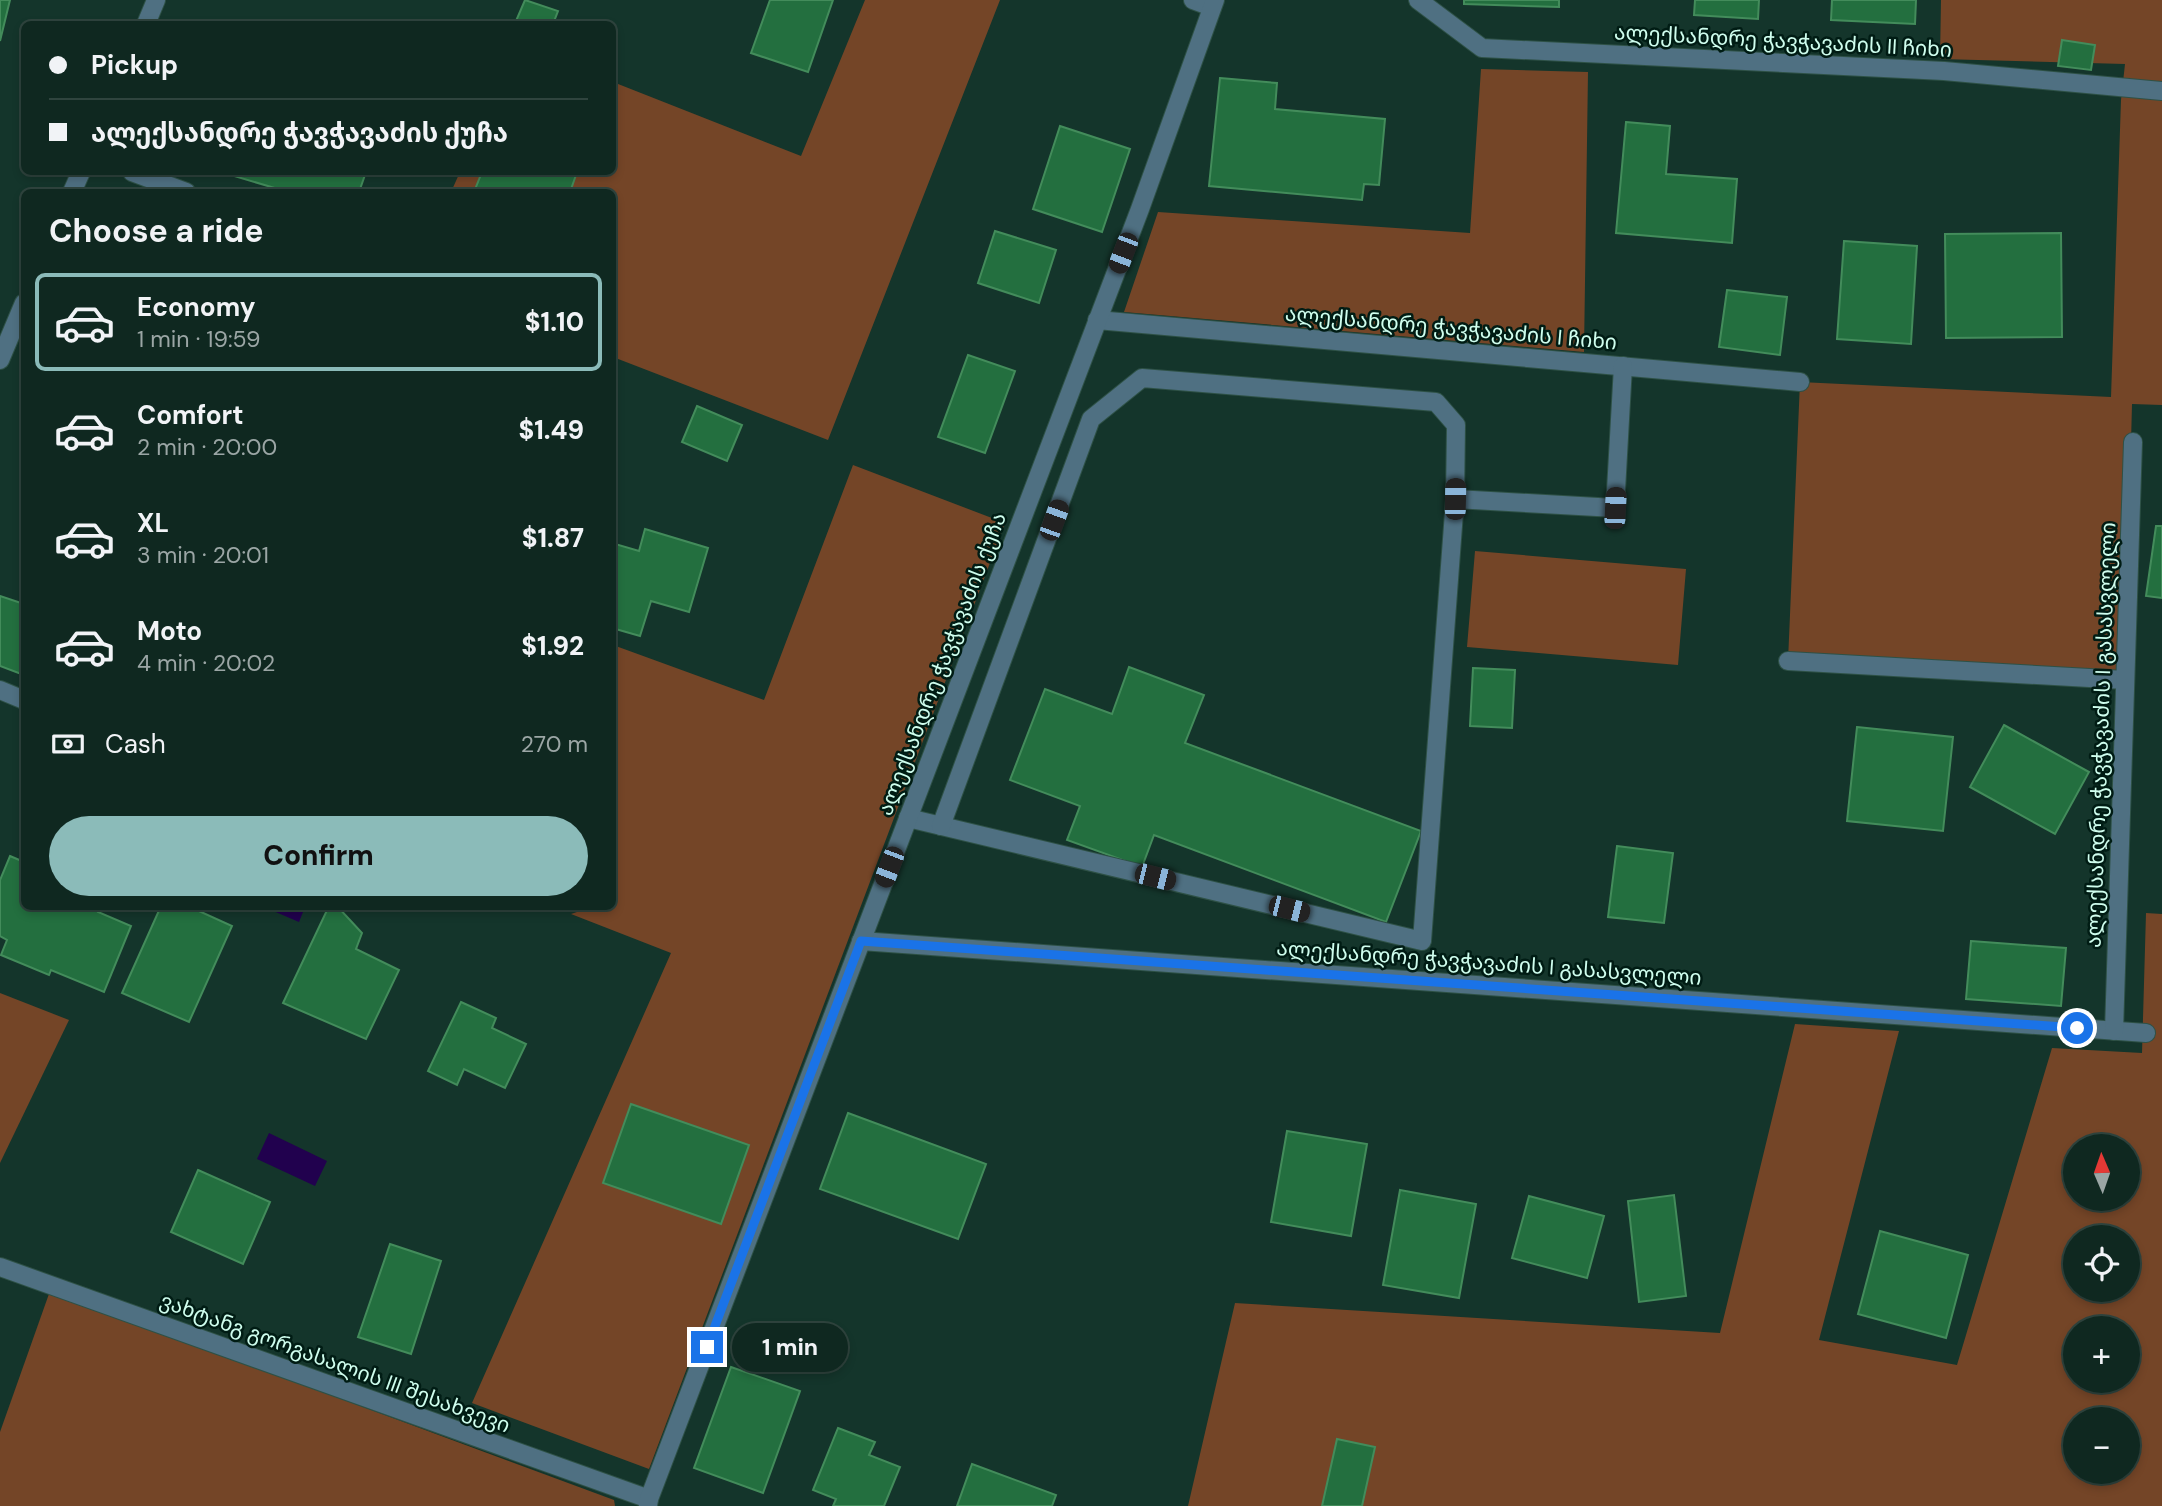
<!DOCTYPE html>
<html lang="en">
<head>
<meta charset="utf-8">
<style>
	:root { --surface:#0f2820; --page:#1d342d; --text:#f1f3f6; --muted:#9ba6a5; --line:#2f443e; --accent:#8bbbb9 }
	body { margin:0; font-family:"DM Sans","Noto Sans Georgian",sans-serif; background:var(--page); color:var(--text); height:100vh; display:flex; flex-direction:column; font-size:26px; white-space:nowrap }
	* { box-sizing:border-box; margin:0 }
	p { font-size:23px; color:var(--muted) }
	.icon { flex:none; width:38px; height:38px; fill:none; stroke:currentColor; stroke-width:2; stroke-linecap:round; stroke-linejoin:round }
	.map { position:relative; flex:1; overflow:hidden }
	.details { position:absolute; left:21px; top:189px; width:595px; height:721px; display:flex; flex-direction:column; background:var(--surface); border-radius:10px; box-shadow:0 4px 10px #0003,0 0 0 2px var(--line) }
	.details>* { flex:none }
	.banner { position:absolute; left:21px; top:21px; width:595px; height:154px; border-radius:10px; box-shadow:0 4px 10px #0003,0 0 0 2px var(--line); display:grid; align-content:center; height:154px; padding:0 28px; background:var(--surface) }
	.needle { width:46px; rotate:358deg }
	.fabs { position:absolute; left:2063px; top:1134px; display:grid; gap:14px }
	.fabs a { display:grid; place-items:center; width:77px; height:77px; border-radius:50%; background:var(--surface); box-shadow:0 4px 10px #0003,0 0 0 2px var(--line); font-size:35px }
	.end { position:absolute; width:32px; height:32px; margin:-16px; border:9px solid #1a73e8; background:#fff; box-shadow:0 0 0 4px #fff }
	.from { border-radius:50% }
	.bubble { position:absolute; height:49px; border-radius:24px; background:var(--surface); box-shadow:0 4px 10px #0003,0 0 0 2px var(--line); font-size:23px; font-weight:800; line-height:49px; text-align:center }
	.car { position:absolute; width:21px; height:42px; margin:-21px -10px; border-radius:9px; box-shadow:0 0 5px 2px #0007; background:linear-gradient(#222 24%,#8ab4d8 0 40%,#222 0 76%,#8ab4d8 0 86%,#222 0) }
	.banner b { display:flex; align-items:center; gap:24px; height:66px; font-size:26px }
	.banner b+b { border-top:2px solid var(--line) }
	.banner i { width:18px; height:18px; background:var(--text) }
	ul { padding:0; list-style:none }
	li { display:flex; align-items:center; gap:21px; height:98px; margin:0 14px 10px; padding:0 14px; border:4px solid transparent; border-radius:10px }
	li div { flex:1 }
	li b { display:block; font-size:26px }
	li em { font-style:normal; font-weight:800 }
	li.current { border-color:var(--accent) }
	li>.icon { width:63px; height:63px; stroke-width:1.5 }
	h2 { padding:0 28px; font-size:32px; line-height:84px }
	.pay { display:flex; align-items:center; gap:18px; height:77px; padding:0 28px; font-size:26px }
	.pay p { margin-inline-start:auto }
	.button { display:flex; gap:14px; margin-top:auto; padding:14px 28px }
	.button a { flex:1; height:80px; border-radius:42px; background:var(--accent); color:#111; font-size:28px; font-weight:800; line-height:80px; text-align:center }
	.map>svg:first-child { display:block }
</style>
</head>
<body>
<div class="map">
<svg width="2162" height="1506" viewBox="0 0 2162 1506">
	<rect width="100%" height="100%" fill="#14352b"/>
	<!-- green -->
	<g fill="#744527" fill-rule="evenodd">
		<path d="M 865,0 L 1000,0 L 828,440 L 613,357 L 612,192 L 451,192 L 460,172 L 612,172 L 613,82 L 801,156 Z"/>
		<path d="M 1941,0 L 2162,0 L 2162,405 L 2132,404 L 2125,680 L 1788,661 L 1800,382 L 2111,397 L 2121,100 L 2125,64 L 1940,59 Z"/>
		<path d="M 1481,69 L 1588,72 L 1584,352 L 1124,312 L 1158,212 L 1470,233 Z"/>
		<path d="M 853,465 L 1005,523 L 649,1469 L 472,1403 L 671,953 L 571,914 L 592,907 L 612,906 L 613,645 L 764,700 Z"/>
		<path d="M 1475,551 L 1686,569 L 1678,665 L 1467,647 Z"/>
		<path d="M 2146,913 L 2162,914 L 2162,1506 L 1188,1506 L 1235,1303 L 1720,1333 L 1795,1024 L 1899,1031 L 1819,1340 L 1957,1365 L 2052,1048 L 2142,1053 ZM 2076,1146 L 2128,1146 L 2128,1199 L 2076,1199 ZM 2076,1237 L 2128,1237 L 2128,1290 L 2076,1290 ZM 2076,1328 L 2128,1328 L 2128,1381 L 2076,1381 ZM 2076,1419 L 2128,1419 L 2128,1472 L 2076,1472 Z"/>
		<path d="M 0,993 L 69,1020 L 0,1163 Z"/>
		<path d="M 50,1291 L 614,1500 L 615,1506 L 0,1506 L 0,1432 Z"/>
	</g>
	<!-- water -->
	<g fill="#21014e">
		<path d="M 272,907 L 272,906 L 305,907 L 299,922 L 271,910 Z"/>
		<path d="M 269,1133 L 327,1161 L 315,1186 L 257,1159 Z"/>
	</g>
	<!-- building -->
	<g fill="#236f3f" stroke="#438c5b" stroke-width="2">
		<path d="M 0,0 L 10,0 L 0,41 Z"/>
		<path d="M 525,0 L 558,11 L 553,24 L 524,24 L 516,21 Z"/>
		<path d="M 770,0 L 833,0 L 808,72 L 751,53 Z"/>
		<path d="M 1464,0 L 1559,0 L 1559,7 L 1464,4 Z"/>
		<path d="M 1695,0 L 1759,0 L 1758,19 L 1694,15 Z"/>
		<path d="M 1832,0 L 1916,0 L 1915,24 L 1831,20 Z"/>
		<path d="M 2062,40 L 2095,45 L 2091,70 L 2058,66 Z"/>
		<path d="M 1220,78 L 1277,83 L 1275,109 L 1385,119 L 1379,185 L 1364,184 L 1362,200 L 1209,186 Z"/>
		<path d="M 1626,122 L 1670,126 L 1666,174 L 1737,179 L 1732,243 L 1616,233 Z"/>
		<path d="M 1060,126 L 1130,149 L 1102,232 L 1033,209 Z"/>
		<path d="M 221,172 L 366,172 L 359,192 L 288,192 Z"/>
		<path d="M 482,172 L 567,172 L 576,175 L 570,192 L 474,192 Z"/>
		<path d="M 995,231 L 1056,250 L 1039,303 L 978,283 Z"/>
		<path d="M 2061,233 L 2062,337 L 1946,338 L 1945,234 Z"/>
		<path d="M 1844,241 L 1917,246 L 1911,344 L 1837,339 Z"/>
		<path d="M 1727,290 L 1787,297 L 1780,355 L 1719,347 Z"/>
		<path d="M 968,355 L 1015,371 L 985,453 L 938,437 Z"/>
		<path d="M 697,406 L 742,425 L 727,461 L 682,442 Z"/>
		<path d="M 2156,526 L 2162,526 L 2162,598 L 2146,596 Z"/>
		<path d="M 645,529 L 708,548 L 689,612 L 651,601 L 640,636 L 612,628 L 612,543 L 639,551 Z"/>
		<path d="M 0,596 L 24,604 L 24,675 L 0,666 Z"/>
		<path d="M 1129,667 L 1204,695 L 1185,743 L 1421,831 L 1386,922 L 1154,835 L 1142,867 L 1067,840 L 1080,806 L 1010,780 L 1045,689 L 1112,714 Z"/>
		<path d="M 1473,668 L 1515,670 L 1512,728 L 1470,726 Z"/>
		<path d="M 2004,725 L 2089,772 L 2055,834 L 1970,787 Z"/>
		<path d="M 1857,727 L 1953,737 L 1943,831 L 1847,821 Z"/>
		<path d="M 1617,846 L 1673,853 L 1664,923 L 1608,917 Z"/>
		<path d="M 10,856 L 24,862 L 24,906 L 100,906 L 98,912 L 131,926 L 104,992 L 51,970 L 49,975 L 1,955 L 7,940 L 0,936 L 0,880 Z"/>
		<path d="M 161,906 L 188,906 L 232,926 L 189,1022 L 122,993 Z"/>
		<path d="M 329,906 L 337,906 L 362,933 L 356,949 L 399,970 L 366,1039 L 283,1003 Z"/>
		<path d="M 1971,941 L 2066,948 L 2061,1006 L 1966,999 Z"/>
		<path d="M 461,1002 L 496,1018 L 492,1028 L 526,1044 L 505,1088 L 464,1069 L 457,1085 L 428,1071 Z"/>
		<path d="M 631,1104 L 749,1145 L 721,1224 L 603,1183 Z"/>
		<path d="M 848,1113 L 986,1164 L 958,1239 L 820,1189 Z"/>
		<path d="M 1287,1131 L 1367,1144 L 1351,1236 L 1271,1222 Z"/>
		<path d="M 198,1170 L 270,1202 L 243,1264 L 171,1232 Z"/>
		<path d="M 1400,1190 L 1476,1204 L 1459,1298 L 1383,1285 Z"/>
		<path d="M 1674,1195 L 1686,1296 L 1639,1302 L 1628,1201 Z"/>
		<path d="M 1529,1196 L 1604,1216 L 1587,1278 L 1512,1258 Z"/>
		<path d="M 1880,1231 L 1968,1255 L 1946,1338 L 1858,1314 Z"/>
		<path d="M 390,1244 L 441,1261 L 411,1354 L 358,1337 Z"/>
		<path d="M 731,1367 L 800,1391 L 763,1493 L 694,1468 Z"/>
		<path d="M 838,1428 L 875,1442 L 869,1455 L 900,1467 L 884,1506 L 833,1506 L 836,1499 L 813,1490 Z"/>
		<path d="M 1337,1439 L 1375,1447 L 1362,1506 L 1322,1506 Z"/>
		<path d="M 972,1464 L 1056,1495 L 1052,1506 L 957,1506 Z"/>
	</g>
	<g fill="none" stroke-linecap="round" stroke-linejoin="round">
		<defs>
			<g id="minor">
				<path d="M 1193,0 L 1212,7"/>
				<path d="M 1418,0 L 1482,48 L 1944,71 L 2162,91"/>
				<path d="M 146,24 L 156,0"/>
				<path d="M 132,172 L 186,192"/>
				<path d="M 72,192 L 81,172"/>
				<path d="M 1097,320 L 1800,382"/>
				<path d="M 0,360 L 24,303"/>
				<path d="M 1788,661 L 2125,680"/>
				<path d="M 0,690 L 24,700"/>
				<path d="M 908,818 L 1422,941 L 1455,499 L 1615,508 L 1623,366"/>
				<path d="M 941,826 L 1091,419 L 1142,378 L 1436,402 L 1456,425 L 1455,499"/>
				<path d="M 861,941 L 2146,1033"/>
				<path d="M 2114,1031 L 2133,442"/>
				<path d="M 0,1267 L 649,1499"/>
				<path d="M 648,1506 L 649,1499 L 1140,209 L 1215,0"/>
			</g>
		</defs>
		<!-- minor casing -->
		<use href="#minor" stroke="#2e5146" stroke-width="20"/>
		<!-- minor -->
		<use href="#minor" stroke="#4f7082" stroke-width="18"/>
	</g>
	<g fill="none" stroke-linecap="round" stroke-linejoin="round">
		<!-- route -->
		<path stroke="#1a73e8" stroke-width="9" d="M 707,1347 L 861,941 L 2077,1028"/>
	</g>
	<g text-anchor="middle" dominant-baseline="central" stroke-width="5" stroke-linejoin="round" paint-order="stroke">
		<!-- street labels -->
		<g font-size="21" fill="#cffeee" stroke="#001c14">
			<text transform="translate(1783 41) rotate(3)">ალექსანდრე ჭავჭავაძის II ჩიხი</text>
			<text transform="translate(1451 328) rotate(5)">ალექსანდრე ჭავჭავაძის I ჩიხი</text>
			<text transform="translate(942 664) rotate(-69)">ალექსანდრე ჭავჭავაძის ქუჩა</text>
			<text transform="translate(2101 735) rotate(-88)">ალექსანდრე ჭავჭავაძის I გასასვლელი</text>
			<text transform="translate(1489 963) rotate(4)">ალექსანდრე ჭავჭავაძის I გასასვლელი</text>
			<text transform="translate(335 1363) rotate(20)">ვახტანგ გორგასალის III შესახვევი</text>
		</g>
	</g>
</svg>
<div class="fabs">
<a><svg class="needle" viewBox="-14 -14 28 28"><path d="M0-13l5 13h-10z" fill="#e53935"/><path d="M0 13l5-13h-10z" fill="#9ba6a5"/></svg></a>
<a><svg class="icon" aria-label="locate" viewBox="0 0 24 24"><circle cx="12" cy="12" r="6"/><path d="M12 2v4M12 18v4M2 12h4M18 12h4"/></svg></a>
<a>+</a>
<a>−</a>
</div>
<i class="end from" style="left:2077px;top:1028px"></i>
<i class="end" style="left:707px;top:1347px"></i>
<div class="bubble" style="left:732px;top:1323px;width:116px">1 min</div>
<i class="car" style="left:1123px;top:253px;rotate:201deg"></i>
<i class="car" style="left:1455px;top:499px;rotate:1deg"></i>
<i class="car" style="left:1615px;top:508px;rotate:3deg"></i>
<i class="car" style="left:1054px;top:520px;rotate:20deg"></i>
<i class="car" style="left:889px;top:867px;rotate:201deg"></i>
<i class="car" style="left:1155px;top:877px;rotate:104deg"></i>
<i class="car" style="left:1289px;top:909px;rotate:104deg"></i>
<div class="banner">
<b><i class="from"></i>Pickup</b>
<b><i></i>ალექსანდრე ჭავჭავაძის ქუჩა</b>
</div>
<section class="details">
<h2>Choose a ride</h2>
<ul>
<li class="current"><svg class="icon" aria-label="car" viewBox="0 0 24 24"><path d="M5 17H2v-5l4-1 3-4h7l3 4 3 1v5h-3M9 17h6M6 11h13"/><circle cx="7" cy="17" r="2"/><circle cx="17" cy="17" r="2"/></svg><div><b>Economy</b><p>1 min · 19:59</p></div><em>$1.10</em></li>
<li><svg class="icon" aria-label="car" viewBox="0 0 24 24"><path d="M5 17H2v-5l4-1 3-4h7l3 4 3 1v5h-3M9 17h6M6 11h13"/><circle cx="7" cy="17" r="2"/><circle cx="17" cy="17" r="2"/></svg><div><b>Comfort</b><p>2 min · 20:00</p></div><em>$1.49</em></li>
<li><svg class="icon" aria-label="car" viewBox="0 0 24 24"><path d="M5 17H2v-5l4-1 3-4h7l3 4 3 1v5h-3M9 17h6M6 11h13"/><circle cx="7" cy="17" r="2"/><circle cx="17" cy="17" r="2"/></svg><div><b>XL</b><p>3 min · 20:01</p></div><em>$1.87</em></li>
<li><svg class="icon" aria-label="car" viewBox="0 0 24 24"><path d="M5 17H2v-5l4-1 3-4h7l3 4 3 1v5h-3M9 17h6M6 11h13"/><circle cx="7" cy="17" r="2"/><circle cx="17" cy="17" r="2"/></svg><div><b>Moto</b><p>4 min · 20:02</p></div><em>$1.92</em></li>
</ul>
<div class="pay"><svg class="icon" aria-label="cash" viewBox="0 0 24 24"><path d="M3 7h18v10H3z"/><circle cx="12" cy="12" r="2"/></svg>Cash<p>270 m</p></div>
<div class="button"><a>Confirm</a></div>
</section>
</div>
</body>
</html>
